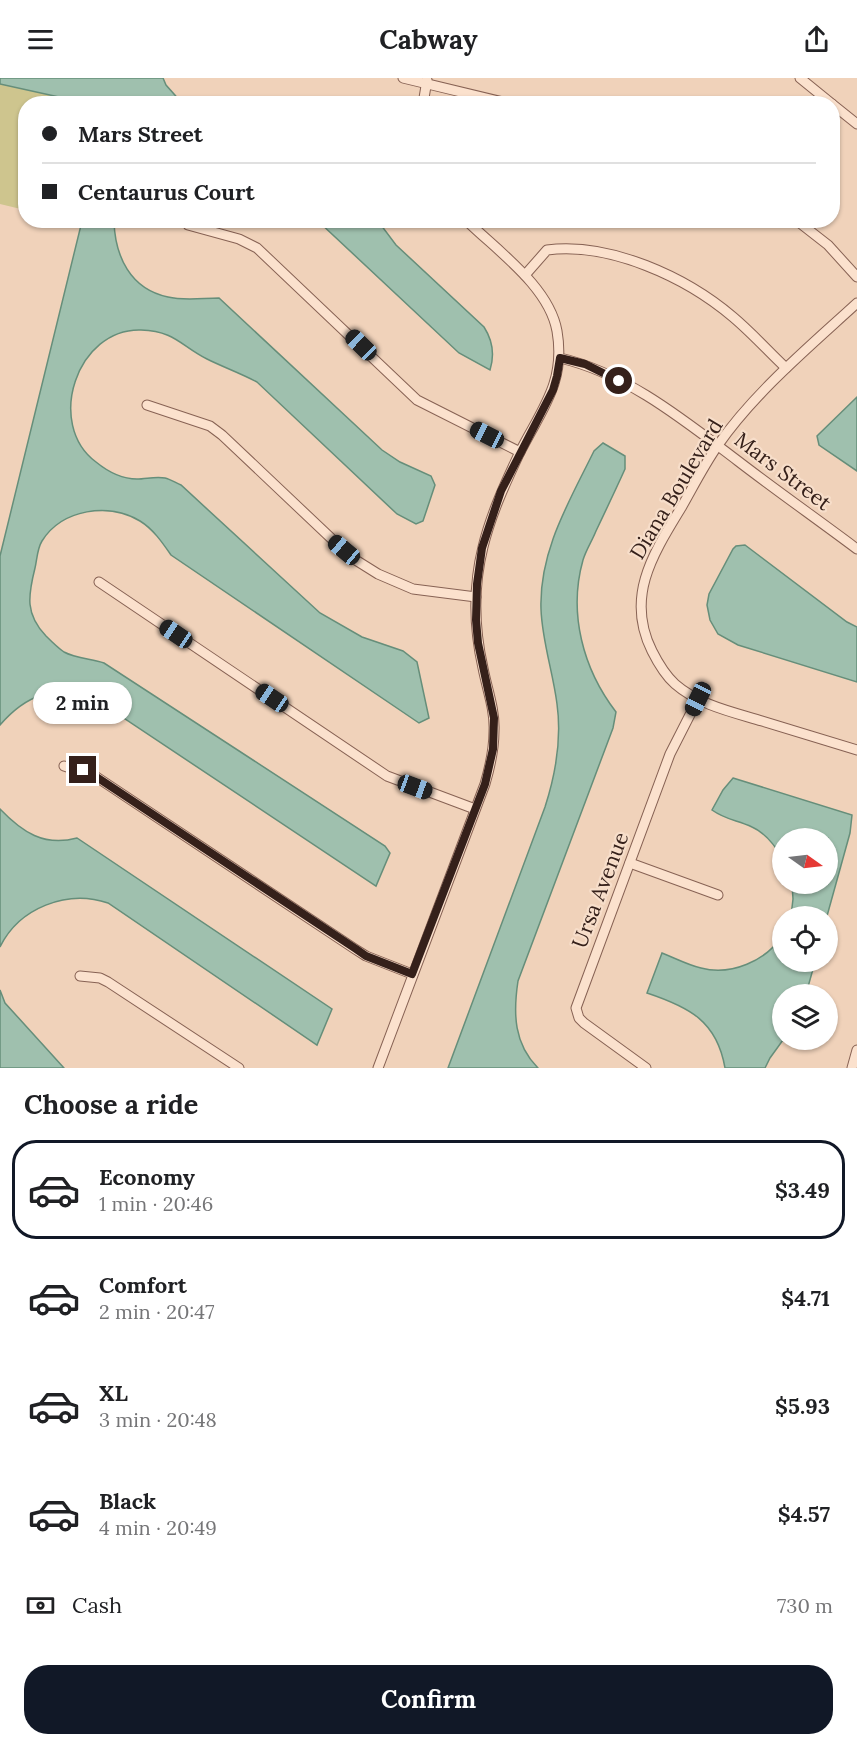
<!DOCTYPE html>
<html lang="en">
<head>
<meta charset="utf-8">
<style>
	:root { --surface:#fff; --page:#f2f2f2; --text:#202124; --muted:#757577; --line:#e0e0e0; --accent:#111827 }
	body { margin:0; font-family:Lora,serif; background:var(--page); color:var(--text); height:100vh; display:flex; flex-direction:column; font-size:22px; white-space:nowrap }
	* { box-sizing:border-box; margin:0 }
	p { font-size:20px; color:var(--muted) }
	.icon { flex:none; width:33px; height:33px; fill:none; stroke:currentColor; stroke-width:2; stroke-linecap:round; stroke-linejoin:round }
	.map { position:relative; height:990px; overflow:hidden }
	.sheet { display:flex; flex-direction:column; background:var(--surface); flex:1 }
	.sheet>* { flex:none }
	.banner { position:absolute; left:18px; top:18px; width:822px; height:132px; border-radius:24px; box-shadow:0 2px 4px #0004; display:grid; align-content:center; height:132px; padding:0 24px; background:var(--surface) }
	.needle { width:39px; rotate:104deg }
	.controls { position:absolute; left:772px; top:750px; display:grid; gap:12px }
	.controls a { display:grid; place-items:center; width:66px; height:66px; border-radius:50%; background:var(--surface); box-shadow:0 2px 4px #0004; font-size:30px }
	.end { position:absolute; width:27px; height:27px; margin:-14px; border:8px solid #35201a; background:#fff; box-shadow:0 0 0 3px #fff }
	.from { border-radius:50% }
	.bubble { position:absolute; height:42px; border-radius:21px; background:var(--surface); box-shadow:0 2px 4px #0004; font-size:20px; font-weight:800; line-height:42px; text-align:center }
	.car { position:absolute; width:18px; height:36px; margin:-18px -9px; border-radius:8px; box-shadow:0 0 4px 2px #0007; background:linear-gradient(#222 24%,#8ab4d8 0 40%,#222 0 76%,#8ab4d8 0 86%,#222 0) }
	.banner b { display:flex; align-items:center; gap:21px; height:57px; font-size:22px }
	.banner b+b { border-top:2px solid var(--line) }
	.banner i { width:15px; height:15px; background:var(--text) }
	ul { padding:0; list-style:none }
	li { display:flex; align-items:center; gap:18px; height:99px; margin:0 12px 9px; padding:0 12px; border:3px solid transparent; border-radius:24px }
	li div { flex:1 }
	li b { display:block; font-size:22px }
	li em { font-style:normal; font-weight:800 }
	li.active { border-color:var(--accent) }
	li>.icon { width:54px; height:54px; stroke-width:1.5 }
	h2 { padding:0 24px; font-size:27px; line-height:72px }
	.pay { display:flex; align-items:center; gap:15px; height:66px; padding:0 24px; font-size:22px }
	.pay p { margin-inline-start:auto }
	.button { display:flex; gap:12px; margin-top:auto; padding:12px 24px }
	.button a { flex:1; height:69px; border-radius:24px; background:var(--accent); color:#fff; font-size:24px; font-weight:800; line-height:69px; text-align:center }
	header { display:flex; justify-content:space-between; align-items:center; height:78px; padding:0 24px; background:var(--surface); font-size:27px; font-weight:800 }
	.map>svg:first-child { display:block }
</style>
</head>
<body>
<header><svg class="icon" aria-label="menu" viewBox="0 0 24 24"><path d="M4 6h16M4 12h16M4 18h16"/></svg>Cabway<svg class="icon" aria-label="share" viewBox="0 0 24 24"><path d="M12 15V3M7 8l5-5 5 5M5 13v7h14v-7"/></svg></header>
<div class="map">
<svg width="857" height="990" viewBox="0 0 857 990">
	<rect width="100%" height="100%" fill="#f0d2ba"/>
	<!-- green -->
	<path fill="#cec58e" d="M 0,6 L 86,25 L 26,26 L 25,132 L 0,126 Z"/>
	<!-- water -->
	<g fill="#9fc0ae" stroke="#668e7a" stroke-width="1.5">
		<path d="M 0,0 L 163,0 L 166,7 L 182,25 L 86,25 L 0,6 Z"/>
		<path d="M 82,143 L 114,143 C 115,178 130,211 168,219 C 184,223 203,220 219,220 L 382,372 L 400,384 L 431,398 L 435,407 L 423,443 L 416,446 L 397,436 L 257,304 C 240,295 223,289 207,281 C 181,268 175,253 141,252 C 77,250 45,346 96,384 C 107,393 122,401 137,401 C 146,401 156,398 165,400 C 170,401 176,405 181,407 L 320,535 L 362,559 L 403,573 L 417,584 L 429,640 L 419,645 L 171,477 C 162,464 153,451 140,443 C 109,424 62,431 42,463 C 37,471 37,482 35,490 C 28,518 25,536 46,558 C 51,563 58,570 64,574 C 75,580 91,581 104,585 L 385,768 L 390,775 L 376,808 L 92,619 C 53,607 26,617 0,647 L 0,478 Z"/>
		<path d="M 318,143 L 378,143 L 396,167 L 484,249 C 493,263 495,276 490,292 L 459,275 Z"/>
		<path d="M 857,319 L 857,393 L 819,367 L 817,358 Z"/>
		<path d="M 603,365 L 625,378 L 625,391 C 616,411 606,432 596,453 C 592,463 586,472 583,482 C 568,535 583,591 616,634 L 613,650 L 518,903 C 513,936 514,966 538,990 L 448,990 L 545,729 C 556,695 562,662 557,626 C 553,594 542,563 541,531 C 539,473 569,424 594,373 Z"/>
		<path d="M 745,467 L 847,544 L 857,549 L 857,604 L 738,567 L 718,556 L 710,542 L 707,527 L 709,516 L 733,471 L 736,468 Z"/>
		<path d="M 733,700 L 852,737 L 850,755 L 827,838 L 791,838 L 793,821 L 792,806 L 828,806 L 828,760 L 783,760 L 783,781 C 776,769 766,755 752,749 C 737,742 726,742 712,732 L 723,712 Z"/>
		<path d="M 0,731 C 22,754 44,769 77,760 L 332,931 L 317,967 L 108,825 C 67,811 19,830 0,869 Z"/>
		<path d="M 783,857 L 783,884 L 815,884 L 806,916 L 783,916 L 783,962 L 770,980 L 765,990 L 725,990 C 717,943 689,929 647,915 L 662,875 C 675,880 688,887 701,890 C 731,898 766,883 783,857 Z"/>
		<path d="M 0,912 L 5,925 L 64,990 L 0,990 Z"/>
	</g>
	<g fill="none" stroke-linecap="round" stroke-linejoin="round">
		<defs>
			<g id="minor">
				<path d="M 403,0 L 511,26"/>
				<path d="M 800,0 L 832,26"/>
				<path d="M 423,26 L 427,2"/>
				<path d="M 832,26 L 857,46"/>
				<path d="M 796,142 L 828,167 L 857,199"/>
				<path d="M 188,147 L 239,161 L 257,170 L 417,322 L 520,374"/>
				<path d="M 525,197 L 547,172 C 610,164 686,199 733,239 C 752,255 768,273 786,290"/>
				<path d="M 857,225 C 809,269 755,314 718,367 C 704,387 693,409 681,430 C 653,476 625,519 652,573 C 658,585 665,597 675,606 C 699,627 732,634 762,643 C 794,653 825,662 857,672"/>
				<path d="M 560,280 C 626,295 685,343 738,383 C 777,413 817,441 857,471"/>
				<path d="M 147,327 L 210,348 L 222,357 L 334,463 L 354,481 L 378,496 L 413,511 L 476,519"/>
				<path d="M 99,504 L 387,698 L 475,731"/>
				<path d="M 64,688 L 95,698 L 355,871 L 366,878 L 412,896"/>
				<path d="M 630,785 L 718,817"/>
				<path d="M 80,898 L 100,900 L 108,904 L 239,990"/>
				<path d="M 378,990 L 485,706 C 490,689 494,671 494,653 C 495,631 487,611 483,590 C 474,550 473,509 483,469 C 491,436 505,406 519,376 C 541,332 566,305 557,253 C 549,208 496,172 466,142"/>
				<path d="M 646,990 L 584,945 L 579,940 L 576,930 L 670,676 L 698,621"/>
				<path d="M 852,990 L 857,972"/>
			</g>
		</defs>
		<!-- minor casing -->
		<use href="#minor" stroke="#876254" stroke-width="11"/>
		<!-- minor -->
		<use href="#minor" stroke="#fbe1cd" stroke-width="9"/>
	</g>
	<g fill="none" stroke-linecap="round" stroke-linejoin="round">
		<!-- route -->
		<path stroke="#35201a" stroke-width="8" d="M 83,692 L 95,698 L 356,871 L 366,878 L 412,896 L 485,706 L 493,671 L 494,640 L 478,565 L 476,542 L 477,506 L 482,470 L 501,413 L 553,312 L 557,298 L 560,280 L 585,286 L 619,303"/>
	</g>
	<g text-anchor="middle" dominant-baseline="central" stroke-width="4.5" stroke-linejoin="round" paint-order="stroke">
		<!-- street labels -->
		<g font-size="21" fill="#35201a" stroke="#f7deca">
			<text transform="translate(783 393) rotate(37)">Mars Street</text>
			<text transform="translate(676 411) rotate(-59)">Diana Boulevard</text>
			<text transform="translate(600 812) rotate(-69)">Ursa Avenue</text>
		</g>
	</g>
</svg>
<div class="controls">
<a><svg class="needle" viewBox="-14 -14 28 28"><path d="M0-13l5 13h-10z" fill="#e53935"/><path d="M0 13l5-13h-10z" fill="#757577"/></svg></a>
<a><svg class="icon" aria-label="locate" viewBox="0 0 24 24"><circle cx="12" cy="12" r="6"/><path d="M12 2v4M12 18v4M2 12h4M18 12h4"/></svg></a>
<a><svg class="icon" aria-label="layers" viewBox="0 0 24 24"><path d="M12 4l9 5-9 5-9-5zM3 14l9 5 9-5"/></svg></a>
</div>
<i class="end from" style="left:619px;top:303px"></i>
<i class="end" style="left:83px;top:692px"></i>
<div class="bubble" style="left:33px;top:604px;width:99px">2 min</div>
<i class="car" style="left:361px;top:267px;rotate:314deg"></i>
<i class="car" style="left:487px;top:357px;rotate:297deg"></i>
<i class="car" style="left:344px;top:472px;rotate:310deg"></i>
<i class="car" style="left:176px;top:556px;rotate:304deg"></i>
<i class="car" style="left:272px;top:620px;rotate:304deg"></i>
<i class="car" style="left:698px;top:621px;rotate:206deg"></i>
<i class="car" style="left:415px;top:709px;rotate:110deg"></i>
<div class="banner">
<b><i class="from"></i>Mars Street</b>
<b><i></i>Centaurus Court</b>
</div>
</div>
<section class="sheet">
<h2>Choose a ride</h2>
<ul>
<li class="active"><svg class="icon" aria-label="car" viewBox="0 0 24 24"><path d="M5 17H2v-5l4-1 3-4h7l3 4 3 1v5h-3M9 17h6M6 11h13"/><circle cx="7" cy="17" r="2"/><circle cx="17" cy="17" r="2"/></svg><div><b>Economy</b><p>1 min · 20:46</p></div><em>$3.49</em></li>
<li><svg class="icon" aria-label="car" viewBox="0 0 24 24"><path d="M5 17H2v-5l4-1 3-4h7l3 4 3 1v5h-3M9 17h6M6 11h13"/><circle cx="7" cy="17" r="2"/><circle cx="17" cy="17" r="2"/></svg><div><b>Comfort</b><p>2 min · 20:47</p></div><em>$4.71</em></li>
<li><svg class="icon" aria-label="car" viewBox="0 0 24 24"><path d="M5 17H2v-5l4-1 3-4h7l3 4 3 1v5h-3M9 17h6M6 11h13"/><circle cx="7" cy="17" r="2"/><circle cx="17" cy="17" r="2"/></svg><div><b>XL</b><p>3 min · 20:48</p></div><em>$5.93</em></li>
<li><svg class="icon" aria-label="car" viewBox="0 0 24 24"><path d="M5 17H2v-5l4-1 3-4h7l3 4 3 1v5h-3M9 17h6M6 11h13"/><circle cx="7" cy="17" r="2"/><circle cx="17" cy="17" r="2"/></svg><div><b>Black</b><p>4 min · 20:49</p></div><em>$4.57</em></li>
</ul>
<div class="pay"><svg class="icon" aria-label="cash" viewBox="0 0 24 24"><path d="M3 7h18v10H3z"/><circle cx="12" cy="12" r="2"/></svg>Cash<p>730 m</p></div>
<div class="button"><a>Confirm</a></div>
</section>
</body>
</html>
